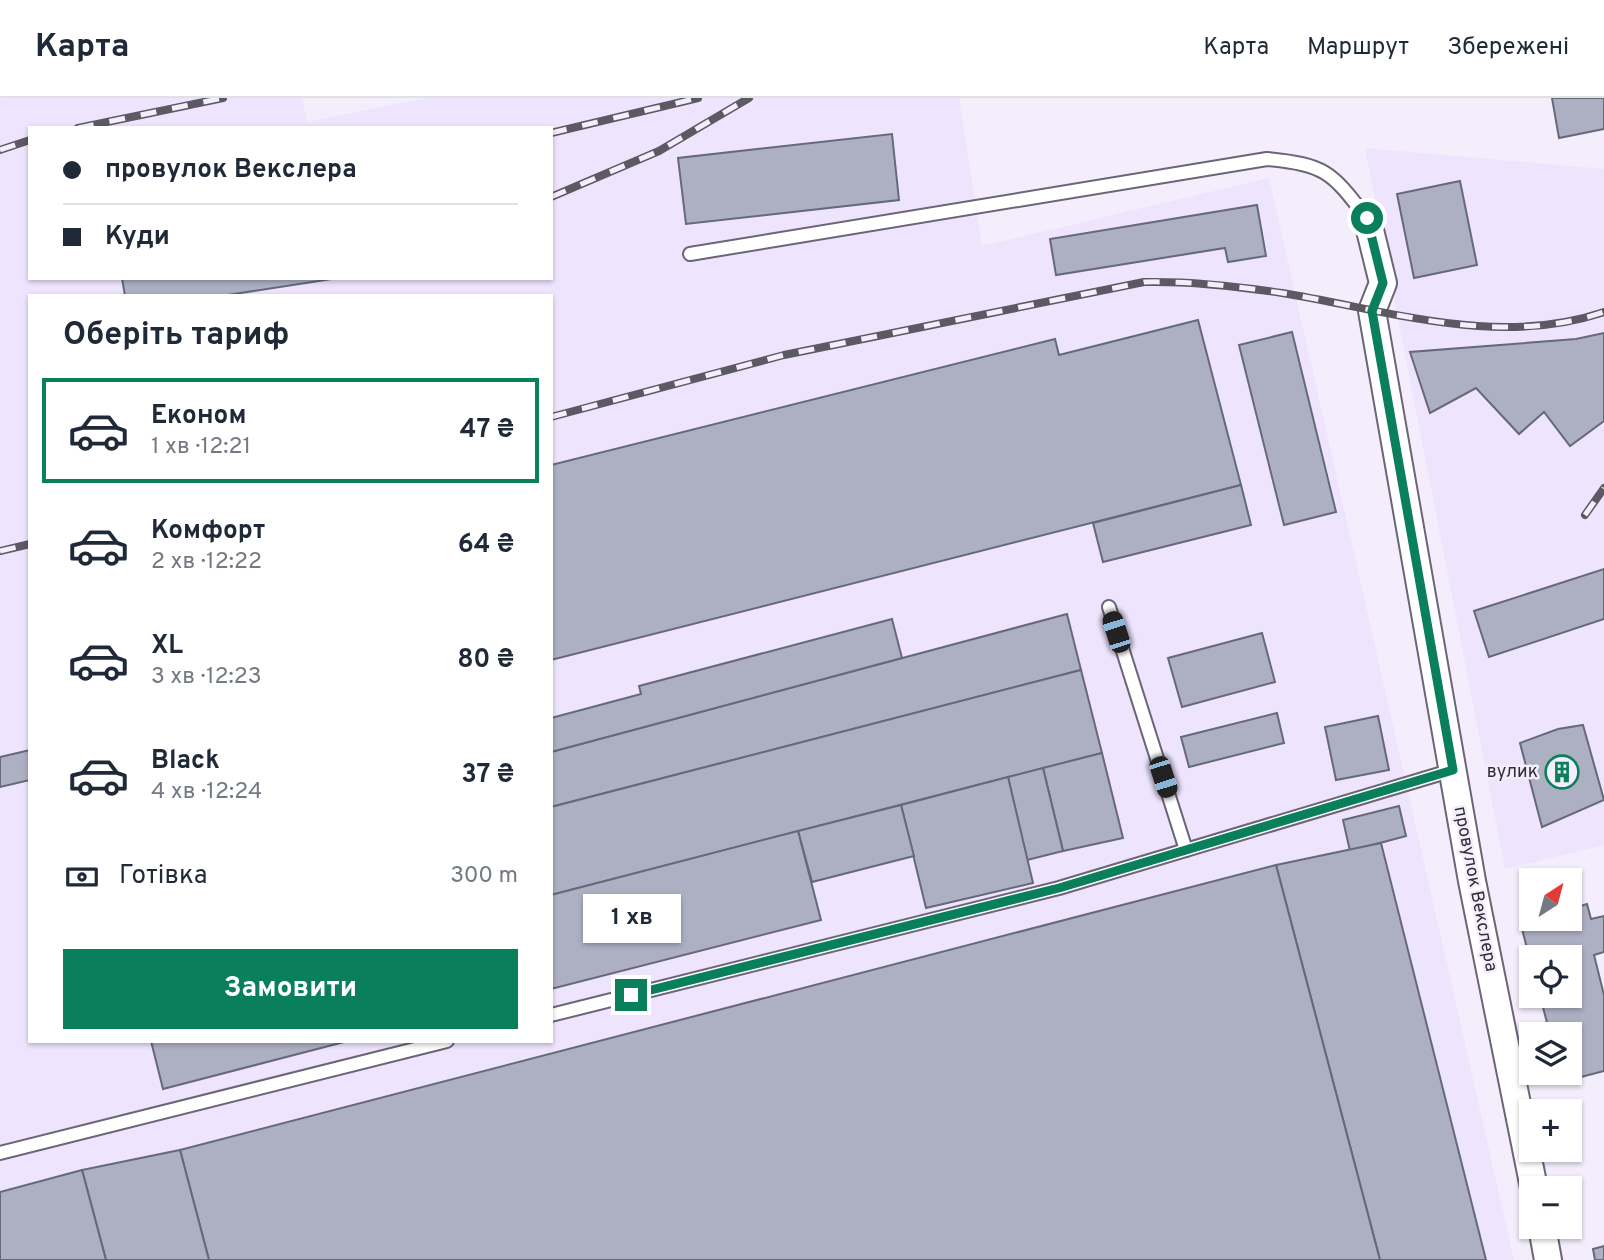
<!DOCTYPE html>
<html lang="uk">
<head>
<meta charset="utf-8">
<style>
	:root { --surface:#fff; --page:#f6f6f7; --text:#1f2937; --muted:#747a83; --line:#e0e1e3; --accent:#0a7f5c }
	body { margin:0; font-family:Overpass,sans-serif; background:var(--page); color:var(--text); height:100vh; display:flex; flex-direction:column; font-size:26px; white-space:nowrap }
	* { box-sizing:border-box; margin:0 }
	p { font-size:23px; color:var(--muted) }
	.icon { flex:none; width:38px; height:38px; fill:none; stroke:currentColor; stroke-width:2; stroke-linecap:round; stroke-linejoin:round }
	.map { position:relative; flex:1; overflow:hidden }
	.side { position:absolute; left:28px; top:196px; width:525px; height:749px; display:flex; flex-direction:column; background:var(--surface); border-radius:0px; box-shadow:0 2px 5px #0004 }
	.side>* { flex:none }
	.guide { position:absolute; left:28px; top:28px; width:525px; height:154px; border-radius:0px; box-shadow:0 2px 5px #0004; display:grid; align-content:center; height:154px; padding:0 35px; background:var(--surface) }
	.needle { width:46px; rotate:36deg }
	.tools { position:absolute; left:1519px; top:770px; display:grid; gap:14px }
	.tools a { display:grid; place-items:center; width:63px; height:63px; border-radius:0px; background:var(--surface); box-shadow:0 2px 5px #0004; font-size:35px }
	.end { position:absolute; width:32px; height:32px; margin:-16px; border:9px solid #0a7f5c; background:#fff; box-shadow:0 0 0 4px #fff }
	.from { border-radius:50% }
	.bubble { position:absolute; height:49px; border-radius:0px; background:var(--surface); box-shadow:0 2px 5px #0004; font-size:23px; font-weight:700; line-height:49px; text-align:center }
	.car { position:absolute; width:21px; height:42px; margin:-21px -10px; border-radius:9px; box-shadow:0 0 5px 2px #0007; background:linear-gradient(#222 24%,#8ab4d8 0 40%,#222 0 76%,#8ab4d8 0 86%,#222 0) }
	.guide b { display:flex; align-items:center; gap:24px; height:66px; font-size:26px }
	.guide b+b { border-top:2px solid var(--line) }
	.guide i { width:18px; height:18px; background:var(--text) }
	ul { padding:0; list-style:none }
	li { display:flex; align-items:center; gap:21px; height:105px; margin:0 14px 10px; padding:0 21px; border:4px solid transparent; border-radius:0px }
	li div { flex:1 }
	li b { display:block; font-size:26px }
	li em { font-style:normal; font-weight:700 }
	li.current { border-color:var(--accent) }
	li>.icon { width:63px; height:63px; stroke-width:1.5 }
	h2 { padding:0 35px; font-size:32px; line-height:84px }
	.pay { display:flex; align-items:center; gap:18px; height:77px; padding:0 35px; font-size:26px }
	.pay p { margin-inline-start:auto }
	.button { display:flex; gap:14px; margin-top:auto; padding:14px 35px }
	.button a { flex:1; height:80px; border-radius:0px; background:var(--accent); color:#fff; font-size:28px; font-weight:700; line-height:80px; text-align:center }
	header { display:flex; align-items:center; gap:42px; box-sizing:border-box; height:98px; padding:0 35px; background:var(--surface); border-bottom:2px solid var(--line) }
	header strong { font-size:33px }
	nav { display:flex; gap:38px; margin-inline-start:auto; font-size:24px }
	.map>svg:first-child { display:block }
</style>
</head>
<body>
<header>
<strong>Карта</strong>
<nav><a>Карта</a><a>Маршрут</a><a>Збережені</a></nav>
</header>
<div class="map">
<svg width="1604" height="1162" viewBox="0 0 1604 1162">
	<rect width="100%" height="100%" fill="#f3edfc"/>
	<!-- built -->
	<g fill="#eee4fe" fill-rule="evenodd">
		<path d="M 8,0 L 302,0 L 307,24 L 427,0 L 959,0 L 982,148 L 1269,80 L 1514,1162 L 0,1162 L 0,1 ZM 30,30 L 551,30 L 551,180 L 30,180 ZM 30,198 L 551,198 L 551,943 L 30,943 Z"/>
		<path d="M 1365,50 L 1604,71 L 1604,747 L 1505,771 Z"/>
	</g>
	<!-- building -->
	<g fill="#acb0c2" stroke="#656979" stroke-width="2">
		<path d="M 1552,0 L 1604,0 L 1604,31 L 1559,40 Z"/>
		<path d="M 892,36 L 899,102 L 686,126 L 678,60 Z"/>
		<path d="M 1460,83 L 1477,167 L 1414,180 L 1397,96 Z"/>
		<path d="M 1257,107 L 1266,158 L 1228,164 L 1225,150 L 1056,177 L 1050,141 Z"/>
		<path d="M 122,180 L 338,180 L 221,198 L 125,198 Z"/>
		<path d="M 1198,222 L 1241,387 L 551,562 L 551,367 L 1055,241 L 1059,257 Z"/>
		<path d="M 1292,234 L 1336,414 L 1284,427 L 1239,247 Z"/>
		<path d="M 1604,235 L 1604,323 L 1570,348 L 1544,314 L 1519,336 L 1476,290 L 1430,315 L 1410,254 L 1576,241 Z"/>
		<path d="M 1241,387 L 1251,427 L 1103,464 L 1093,425 Z"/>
		<path d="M 1604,471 L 1604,521 L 1489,559 L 1474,513 Z"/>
		<path d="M 1067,516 L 1081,572 L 551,709 L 551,654 Z"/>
		<path d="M 892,521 L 902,560 L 551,654 L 551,620 L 641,596 L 639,588 Z"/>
		<path d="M 1262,535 L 1275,584 L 1182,609 L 1168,560 Z"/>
		<path d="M 1081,572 L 1102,655 L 551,797 L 551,709 Z"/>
		<path d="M 1277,615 L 1284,645 L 1189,669 L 1181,639 Z"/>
		<path d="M 1378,618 L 1389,672 L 1336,682 L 1325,629 Z"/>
		<path d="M 1583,627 L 1604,702 L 1542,729 L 1520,645 L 1558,631 Z"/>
		<path d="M 30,652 L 30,682 L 0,689 L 0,659 Z"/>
		<path d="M 1102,655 L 1123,740 L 1063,753 L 1043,670 Z"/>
		<path d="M 1043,670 L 1063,753 L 1027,762 L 1008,679 Z"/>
		<path d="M 1008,679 L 1033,785 L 926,810 L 901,707 Z"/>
		<path d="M 901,707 L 914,758 L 812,784 L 798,733 Z"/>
		<path d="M 1399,708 L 1406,738 L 1350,753 L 1343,722 Z"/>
		<path d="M 798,733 L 821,822 L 551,891 L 551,797 Z"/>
		<path d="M 1381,745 L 1486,1162 L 1380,1162 L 1276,767 Z"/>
		<path d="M 1276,767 L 1380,1162 L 209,1162 L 180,1052 Z"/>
		<path d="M 1587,806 L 1591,821 L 1604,818 L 1604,854 L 1594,857 L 1604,897 L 1604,973 L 1562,984 L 1560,975 L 1570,975 L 1570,936 L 1550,936 L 1540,898 L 1570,898 L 1570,859 L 1531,859 L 1531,866 L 1520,823 L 1570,821 L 1570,811 Z"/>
		<path d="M 151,943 L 348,943 L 163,991 Z"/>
		<path d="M 180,1052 L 209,1162 L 106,1162 L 82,1072 Z"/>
		<path d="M 82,1072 L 106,1162 L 0,1162 L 0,1094 Z"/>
		<path d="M 1604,1148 L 1604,1162 L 1595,1162 L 1593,1151 Z"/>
	</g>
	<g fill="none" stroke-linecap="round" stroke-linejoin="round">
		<defs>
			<g id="lane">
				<path d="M 690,156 L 1267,61 C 1327,67 1331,74 1367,120"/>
				<path d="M 1109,509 L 1186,752"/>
				<path d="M 551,917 L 1059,790 L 1453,672"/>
				<path d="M 0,1055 L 447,943"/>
			</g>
			<g id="street">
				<path d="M 1367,120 L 1383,185 L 1372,213 L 1472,783 L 1534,1090"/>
				<path d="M 1542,1129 L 1548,1162"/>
			</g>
		</defs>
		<!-- lane casing -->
		<use href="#lane" stroke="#6b6575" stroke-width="16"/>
		<!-- street casing -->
		<use href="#street" stroke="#6b6575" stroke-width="30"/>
		<!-- lane -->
		<use href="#lane" stroke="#fff" stroke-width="12"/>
		<!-- street -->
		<use href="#street" stroke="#fff" stroke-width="26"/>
		<defs>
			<g id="rail">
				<path d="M 78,30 L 223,0"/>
				<path d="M 551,35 L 698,0"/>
				<path d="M 0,52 L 30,42"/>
				<path d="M 551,99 L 659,53 L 749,0"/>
				<path d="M 551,319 L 784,257 L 1144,184 C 1191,183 1236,188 1282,195 C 1388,212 1497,250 1604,214"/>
				<path d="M 1585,417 L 1604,390"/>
				<path d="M 0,453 L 30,446"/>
			</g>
		</defs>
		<!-- rail casing -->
		<use href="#rail" stroke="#5d5963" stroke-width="8"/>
		<!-- rail -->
		<use href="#rail" stroke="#f3edfc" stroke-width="5" stroke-dasharray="16" stroke-linecap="butt"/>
	</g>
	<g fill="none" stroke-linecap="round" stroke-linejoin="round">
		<!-- route -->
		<path stroke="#0a7f5c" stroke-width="9" d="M 631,897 L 1059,790 L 1453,672 L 1372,213 L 1383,185 L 1367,120"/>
	</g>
	<!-- icons -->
	<defs>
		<symbol id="building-ring" viewBox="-11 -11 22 22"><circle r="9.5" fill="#f3edfc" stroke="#0a7f5c" stroke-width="1.5"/><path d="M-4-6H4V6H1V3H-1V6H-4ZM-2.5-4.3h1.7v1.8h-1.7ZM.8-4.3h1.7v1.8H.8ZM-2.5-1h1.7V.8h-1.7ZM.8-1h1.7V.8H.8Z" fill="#0a7f5c"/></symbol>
	</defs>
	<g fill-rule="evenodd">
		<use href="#building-ring" x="1543" y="655" width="38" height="38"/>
	</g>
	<g text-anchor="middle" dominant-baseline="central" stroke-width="5" stroke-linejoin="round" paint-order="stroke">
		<!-- poi labels -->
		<g font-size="18" fill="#302d35" stroke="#f3edfc" text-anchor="end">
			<text x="1538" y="674">вулик</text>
		</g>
		<!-- street labels -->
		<g font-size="18" fill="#302d35" stroke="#f3edfc">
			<text transform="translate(1475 791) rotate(79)">провулок Векслера</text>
		</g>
	</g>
</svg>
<div class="tools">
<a><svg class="needle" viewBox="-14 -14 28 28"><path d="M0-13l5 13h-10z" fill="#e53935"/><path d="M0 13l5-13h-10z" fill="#747a83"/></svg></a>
<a><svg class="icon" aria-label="locate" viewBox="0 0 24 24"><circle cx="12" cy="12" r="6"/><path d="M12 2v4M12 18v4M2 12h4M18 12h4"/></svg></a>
<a><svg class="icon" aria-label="layers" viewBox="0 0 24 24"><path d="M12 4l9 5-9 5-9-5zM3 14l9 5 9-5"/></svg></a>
<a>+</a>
<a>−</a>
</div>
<i class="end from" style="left:1367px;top:120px"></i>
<i class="end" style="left:631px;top:897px"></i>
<div class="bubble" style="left:583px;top:796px;width:98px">1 хв</div>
<i class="car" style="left:1116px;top:534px;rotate:342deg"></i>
<i class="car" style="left:1163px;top:679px;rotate:162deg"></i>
<div class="guide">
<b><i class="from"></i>провулок Векслера</b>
<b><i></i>Куди</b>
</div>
<section class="side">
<h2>Оберіть тариф</h2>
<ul>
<li class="current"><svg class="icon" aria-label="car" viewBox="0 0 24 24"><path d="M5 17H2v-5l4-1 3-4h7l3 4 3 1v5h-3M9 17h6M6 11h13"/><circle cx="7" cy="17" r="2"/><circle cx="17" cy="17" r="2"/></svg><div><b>Економ</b><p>1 хв · 12:21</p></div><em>47 ₴</em></li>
<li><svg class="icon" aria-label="car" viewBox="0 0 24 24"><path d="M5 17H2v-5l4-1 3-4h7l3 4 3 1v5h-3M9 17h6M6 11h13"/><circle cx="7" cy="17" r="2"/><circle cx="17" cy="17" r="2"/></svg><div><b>Комфорт</b><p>2 хв · 12:22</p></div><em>64 ₴</em></li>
<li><svg class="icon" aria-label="car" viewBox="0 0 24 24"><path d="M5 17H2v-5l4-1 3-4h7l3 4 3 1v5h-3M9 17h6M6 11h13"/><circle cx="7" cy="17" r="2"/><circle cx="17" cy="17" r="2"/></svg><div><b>XL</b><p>3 хв · 12:23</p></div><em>80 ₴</em></li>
<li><svg class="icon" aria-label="car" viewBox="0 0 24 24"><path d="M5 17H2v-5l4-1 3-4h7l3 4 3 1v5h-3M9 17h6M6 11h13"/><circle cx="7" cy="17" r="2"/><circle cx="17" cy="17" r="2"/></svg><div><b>Black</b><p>4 хв · 12:24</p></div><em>37 ₴</em></li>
</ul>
<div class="pay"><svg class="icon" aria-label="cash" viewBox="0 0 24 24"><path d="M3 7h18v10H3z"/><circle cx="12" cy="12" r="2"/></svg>Готівка<p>300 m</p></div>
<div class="button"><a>Замовити</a></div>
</section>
</div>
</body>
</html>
